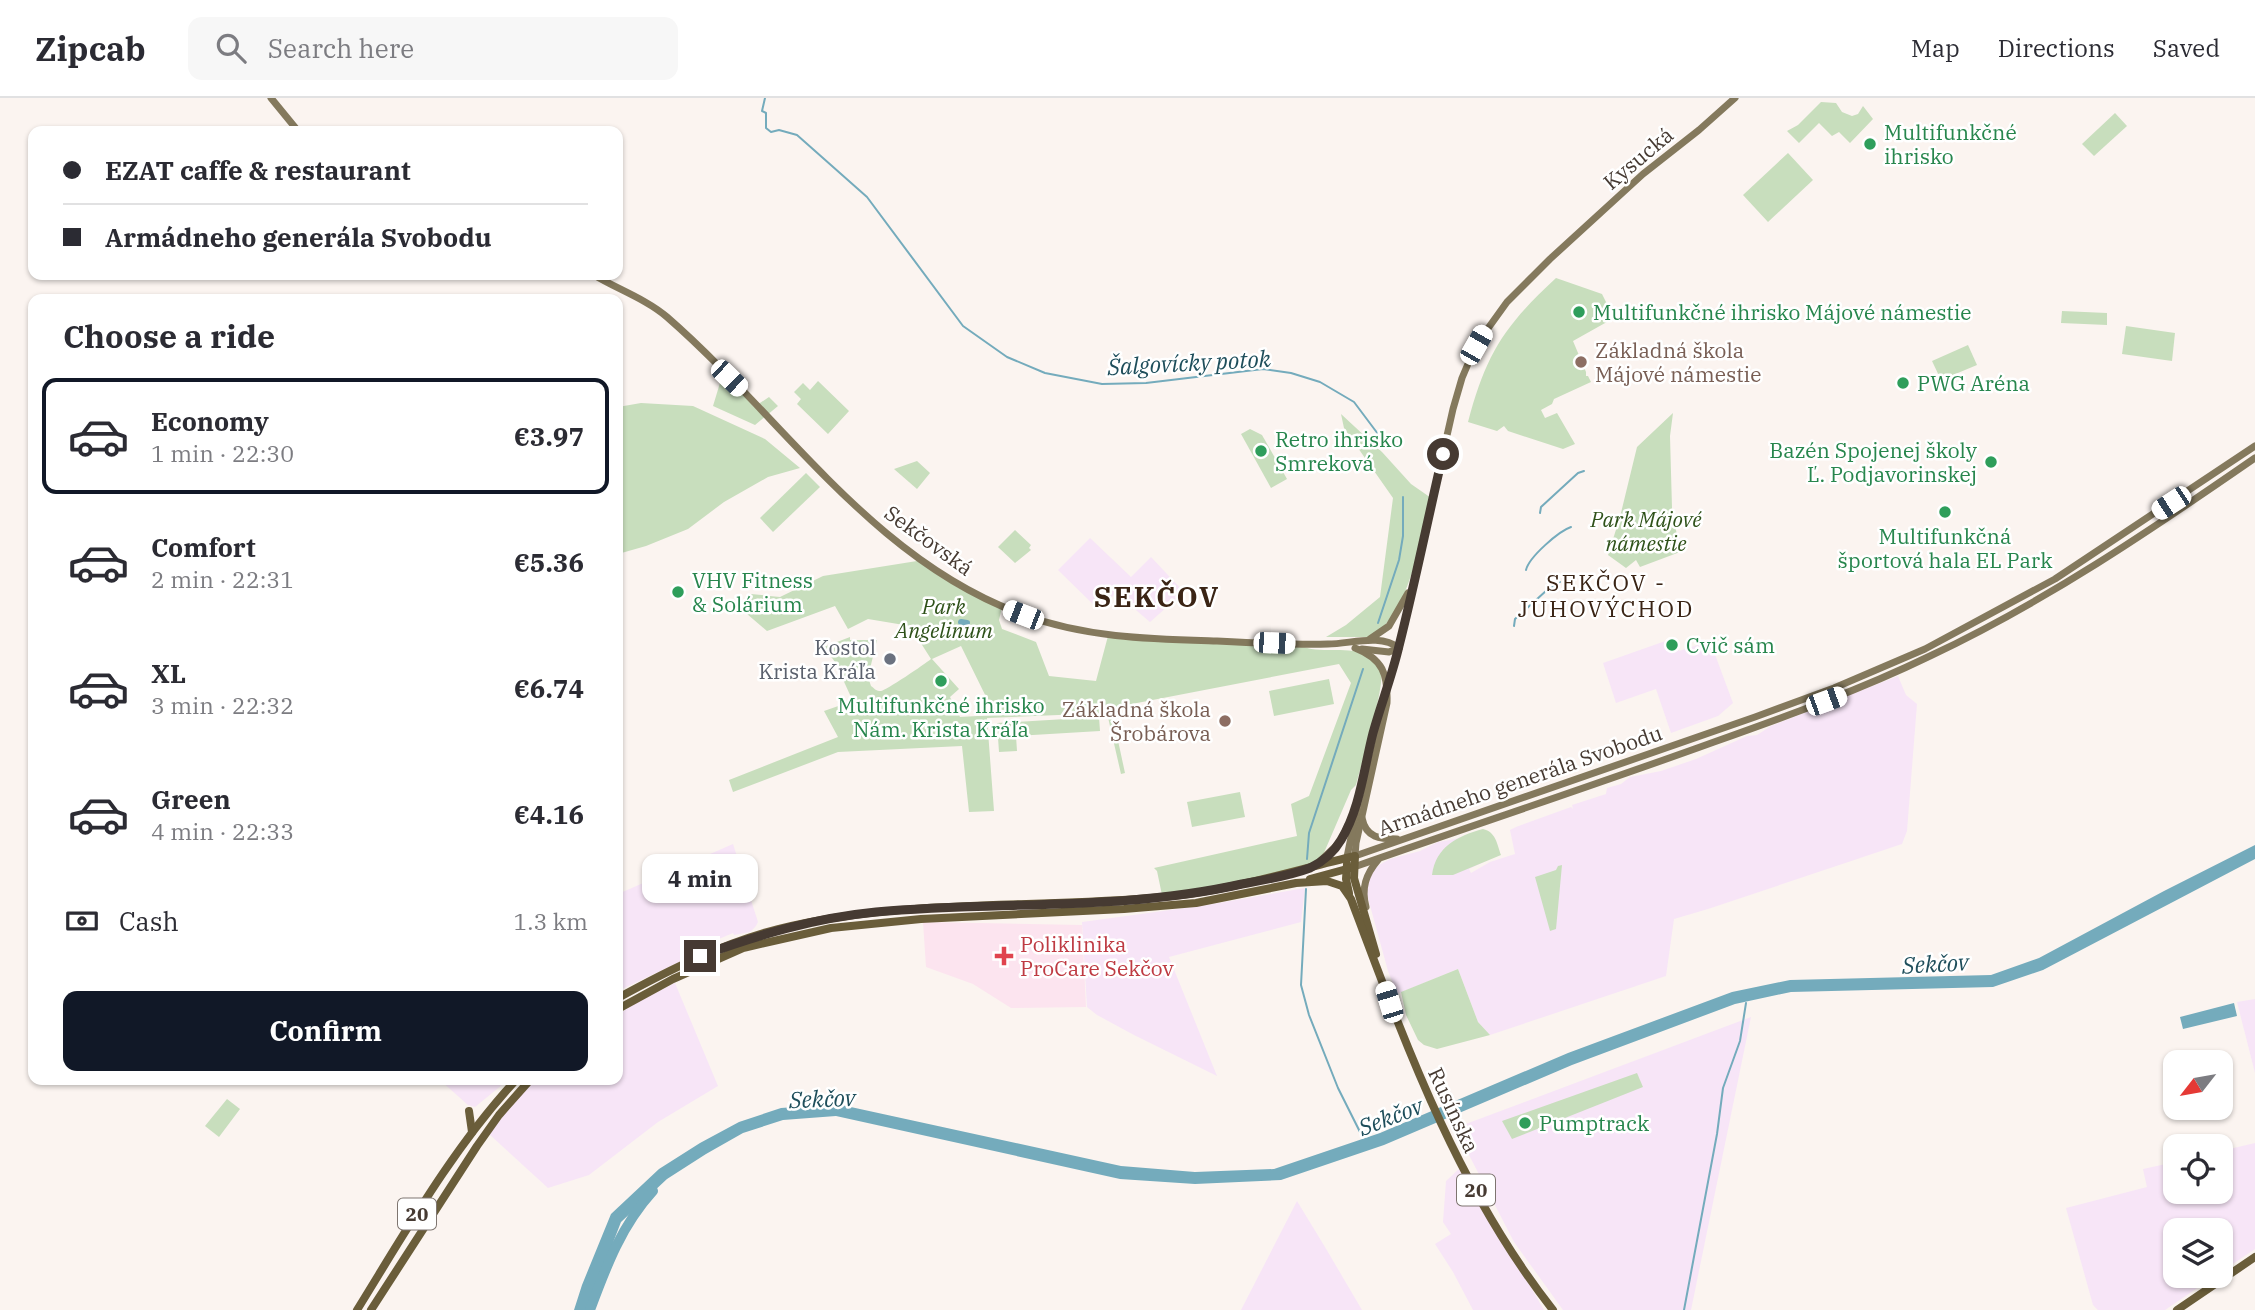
<!DOCTYPE html>
<html lang="en">
<head>
<meta charset="utf-8">
<style>
	:root { --surface:#fff; --page:#f7f7f7; --text:#2b2b33; --muted:#7c7c81; --line:#e1e1e2; --accent:#111827 }
	body { margin:0; font-family:"IBM Plex Serif",serif; background:var(--page); color:var(--text); height:100vh; display:flex; flex-direction:column; font-size:26px; white-space:nowrap }
	* { box-sizing:border-box; margin:0 }
	p { font-size:23px; color:var(--muted) }
	.icon { flex:none; width:38px; height:38px; fill:none; stroke:currentColor; stroke-width:2; stroke-linecap:round; stroke-linejoin:round }
	.map { position:relative; flex:1; overflow:hidden }
	.side { position:absolute; left:28px; top:196px; width:595px; height:791px; display:flex; flex-direction:column; background:var(--surface); border-radius:14px; box-shadow:0 2px 5px #0004 }
	.side>* { flex:none }
	.guide { position:absolute; left:28px; top:28px; width:595px; height:154px; border-radius:14px; box-shadow:0 2px 5px #0004; display:grid; align-content:center; height:154px; padding:0 35px; background:var(--surface) }
	.needle { width:46px; rotate:239deg }
	.buttons { position:absolute; left:2163px; top:952px; display:grid; gap:14px }
	.buttons a { display:grid; place-items:center; width:70px; height:70px; border-radius:14px; background:var(--surface); box-shadow:0 2px 5px #0004; font-size:35px }
	.end { position:absolute; width:32px; height:32px; margin:-16px; border:9px solid #463a32; background:#fff; box-shadow:0 0 0 4px #fff }
	.from { border-radius:50% }
	.bubble { position:absolute; height:49px; border-radius:14px; background:var(--surface); box-shadow:0 2px 5px #0004; font-size:23px; font-weight:700; line-height:49px; text-align:center }
	.car { position:absolute; width:21px; height:42px; margin:-21px -10px; border-radius:9px; box-shadow:0 0 5px 2px #0007; background:linear-gradient(#fff 24%,#345 0 40%,#fff 0 76%,#345 0 86%,#fff 0) }
	.guide b { display:flex; align-items:center; gap:24px; height:66px; font-size:26px }
	.guide b+b { border-top:2px solid var(--line) }
	.guide i { width:18px; height:18px; background:var(--text) }
	ul { padding:0; list-style:none }
	li { display:flex; align-items:center; gap:21px; height:116px; margin:0 14px 10px; padding:0 21px; border:4px solid transparent; border-radius:14px }
	li div { flex:1 }
	li b { display:block; font-size:26px }
	li em { font-style:normal; font-weight:700 }
	li.on { border-color:var(--accent) }
	li>.icon { width:63px; height:63px; stroke-width:1.5 }
	h2 { padding:0 35px; font-size:32px; line-height:84px }
	.pay { display:flex; align-items:center; gap:18px; height:77px; padding:0 35px; font-size:26px }
	.pay p { margin-inline-start:auto }
	.cta { display:flex; gap:14px; margin-top:auto; padding:14px 35px }
	.cta a { flex:1; height:80px; border-radius:14px; background:var(--accent); color:#fff; font-size:28px; font-weight:700; line-height:80px; text-align:center }
	header { display:flex; align-items:center; gap:42px; box-sizing:border-box; height:98px; padding:0 35px; background:var(--surface); border-bottom:2px solid var(--line) }
	header strong { font-size:33px }
	nav { display:flex; gap:38px; margin-inline-start:auto; font-size:24px }
	.search { width:490px; height:63px; background:var(--page); display:flex; align-items:center; gap:18px; box-sizing:border-box; padding:0 24px; border-radius:14px; color:var(--muted); font-size:26px }
	.map>svg:first-child { display:block }
</style>
</head>
<body>
<header>
<strong>Zipcab</strong>
<div class="search"><svg class="icon" aria-label="search" viewBox="0 0 24 24"><circle cx="10" cy="10" r="6"/><path d="M15 15l6 6"/></svg>Search here</div>
<nav><a>Map</a><a>Directions</a><a>Saved</a></nav>
</header>
<div class="map">
<svg width="2255" height="1212" viewBox="0 0 2255 1212">
	<rect width="100%" height="100%" fill="#fbf4f0"/>
	<!-- commercial -->
	<g fill="#f7e5f7">
		<path d="M 1090,440 L 1131,479 L 1151,459 L 1182,492 L 1177,500 L 1150,524 L 1116,495 L 1099,512 L 1058,472 Z"/>
		<path d="M 1674,540 L 1679,553 L 1710,543 L 1733,605 L 1718,618 L 1671,635 L 1656,591 L 1616,605 L 1603,565 Z"/>
		<path d="M 1898,578 L 1906,597 L 1917,606 L 1907,733 L 1902,746 L 1708,811 L 1674,821 L 1666,878 L 1490,937 L 1478,924 L 1458,871 L 1397,896 L 1388,873 L 1366,793 L 1369,778 L 1379,767 L 1390,761 L 1420,753 L 1438,744 L 1455,741 L 1483,731 L 1490,761 L 1469,771 L 1471,775 L 1490,764 L 1515,756 L 1510,732 L 1516,729 L 1571,709 L 1573,711 L 1572,707 L 1606,696 L 1607,690 L 1621,686 L 1630,679 L 1661,673 L 1696,661 L 1747,638 L 1757,637 L 1771,628 Z"/>
		<path d="M 733,746 L 758,824 L 756,828 L 750,834 L 734,837 L 733,835 L 707,846 L 698,855 L 618,893 L 618,796 Z"/>
		<path d="M 1305,790 L 1301,824 L 1169,859 L 1217,978 L 1134,937 L 1097,917 L 1087,909 L 1082,824 L 1207,807 Z"/>
		<path d="M 675,885 L 718,988 L 658,1024 L 589,1077 L 548,1090 L 489,1036 L 516,1000 L 535,982 L 618,982 L 618,917 L 634,906 Z"/>
		<path d="M 2255,901 L 2255,975 L 2237,904 Z"/>
		<path d="M 1751,919 L 1691,1212 L 1563,1212 L 1514,1144 L 1455,1030 Z"/>
		<path d="M 440,982 L 508,982 L 475,1009 L 468,1007 Z"/>
		<path d="M 2255,1045 L 2255,1151 L 2221,1174 L 2221,1132 L 2175,1132 L 2175,1178 L 2215,1178 L 2165,1212 L 2098,1212 L 2093,1207 L 2066,1110 L 2147,1089 L 2143,1071 L 2175,1064 L 2175,1094 L 2221,1094 L 2221,1053 Z"/>
		<path d="M 1461,1069 L 1544,1212 L 1473,1212 L 1453,1174 L 1435,1146 L 1451,1136 L 1443,1124 L 1446,1083 Z"/>
		<path d="M 1297,1103 L 1325,1149 L 1362,1212 L 1241,1212 Z"/>
	</g>
	<!-- medical -->
	<path fill="#fce4ef" d="M 923,824 L 1082,827 L 1086,909 L 1011,910 L 973,886 L 926,869 Z"/>
	<!-- green -->
	<g fill="#c8debd" fill-rule="evenodd">
		<path d="M 1821,4 L 1836,5 L 1842,14 L 1852,18 L 1858,16 L 1863,8 L 1873,21 L 1850,45 L 1839,34 L 1832,38 L 1819,25 L 1799,45 L 1787,33 L 1798,27 Z"/>
		<path d="M 2115,15 L 2127,28 L 2094,58 L 2082,46 Z"/>
		<path d="M 1788,55 L 1813,82 L 1768,124 L 1743,97 Z"/>
		<path d="M 1556,180 L 1602,196 L 1614,220 L 1573,243 L 1586,274 L 1586,278 L 1588,278 L 1591,284 L 1554,301 L 1552,306 L 1541,312 L 1545,320 L 1557,315 L 1575,346 L 1563,351 L 1508,333 L 1504,328 L 1497,333 L 1468,324 C 1486,256 1504,228 1556,180 Z"/>
		<path d="M 2062,213 L 2107,215 L 2107,227 L 2061,225 Z"/>
		<path d="M 2126,228 L 2175,235 L 2172,263 L 2122,256 Z"/>
		<path d="M 1968,247 L 1977,267 L 1941,282 L 1932,263 Z"/>
		<path d="M 723,275 L 754,309 L 769,299 L 778,308 L 755,327 L 713,308 Z"/>
		<path d="M 818,283 L 849,313 L 828,336 L 797,306 L 801,301 L 794,294 L 803,285 L 810,292 Z"/>
		<path d="M 641,305 L 693,308 L 765,341 L 800,370 L 768,379 L 724,404 L 688,431 L 646,448 L 618,456 L 618,309 Z"/>
		<path d="M 1673,315 L 1670,338 L 1672,410 L 1680,454 L 1640,469 L 1636,462 L 1626,470 L 1608,457 L 1620,419 L 1637,349 Z"/>
		<path d="M 1341,316 L 1382,354 L 1411,386 L 1434,402 L 1419,469 L 1413,471 C 1403,502 1397,517 1373,539 L 1326,539 L 1346,527 L 1380,499 L 1393,400 L 1344,330 Z"/>
		<path d="M 1250,331 L 1262,337 L 1287,381 L 1271,390 L 1241,336 Z"/>
		<path d="M 917,363 L 930,375 L 917,391 L 894,371 Z"/>
		<path d="M 806,375 L 820,389 L 773,434 L 760,420 Z"/>
		<path d="M 1015,432 L 1031,447 L 1029,450 L 1031,452 L 1015,465 L 998,449 Z"/>
		<path d="M 917,463 L 957,489 L 1002,509 L 999,522 L 1002,531 L 1036,544 L 1049,578 L 1096,583 L 1108,538 L 1295,545 C 1313,556 1333,550 1353,553 C 1364,554 1378,565 1381,576 C 1384,592 1361,667 1356,687 L 1351,692 L 1323,757 L 1304,771 L 1190,796 L 1162,797 L 1157,773 L 1154,770 L 1297,738 L 1291,706 L 1309,698 L 1351,585 L 1339,566 L 1111,610 L 1125,675 L 1121,676 L 1107,615 L 987,620 L 994,713 L 969,714 L 962,648 L 838,654 L 733,694 L 729,682 L 838,639 L 824,613 L 844,606 L 845,615 L 856,610 L 835,564 L 824,549 L 850,539 L 850,542 L 877,542 L 868,579 L 871,588 C 875,591 876,593 881,593 C 885,593 925,566 931,561 L 910,528 L 868,521 L 848,531 L 835,508 L 767,533 L 740,510 L 751,496 L 780,499 L 823,478 ZM 961,548 L 995,617 L 960,619 L 950,599 L 959,591 L 932,561 Z"/>
		<path d="M 1329,581 L 1334,606 L 1274,618 L 1269,593 Z"/>
		<path d="M 1099,619 L 1100,633 L 1016,638 L 1017,653 L 999,654 L 997,625 Z"/>
		<path d="M 1240,694 L 1245,719 L 1192,729 L 1187,704 Z"/>
		<path d="M 1483,731 C 1496,734 1497,746 1501,757 L 1453,777 L 1432,777 C 1436,748 1458,738 1483,731 Z"/>
		<path d="M 1562,767 L 1556,831 L 1550,833 L 1535,779 L 1556,772 L 1558,768 Z"/>
		<path d="M 1458,871 L 1478,924 L 1490,937 L 1437,951 L 1424,947 L 1418,942 L 1406,917 L 1401,894 Z"/>
		<path d="M 1637,975 L 1643,989 L 1512,1041 L 1502,1023 Z"/>
		<path d="M 227,1001 L 240,1011 L 219,1039 L 205,1028 Z"/>
	</g>
	<!-- water -->
	<g fill="#74abbc">
		<path d="M 2255,747 L 2255,761 L 2043,872 L 1993,889 L 1791,894 L 1735,906 L 1572,967 L 1384,1047 L 1281,1082 L 1195,1086 L 1120,1081 L 836,1018 L 783,1022 L 743,1035 L 706,1056 L 667,1081 L 621,1124 L 587,1212 L 574,1212 L 582,1187 L 611,1116 L 659,1071 L 700,1045 L 739,1024 L 781,1010 L 837,1006 L 1121,1068 L 1195,1074 L 1274,1071 L 1380,1035 L 1568,955 L 1732,894 L 1790,882 L 1991,877 L 2039,860 L 2164,793 Z"/>
		<path d="M 2234,905 L 2237,918 L 2183,931 L 2180,919 Z"/>
	</g>
	<g fill="none" stroke-linecap="round" stroke-linejoin="round">
		<!-- stream -->
		<g stroke="#74abbc" stroke-width="2">
			<path d="M 765,0 L 762,13 L 766,15 L 766,30 L 771,34 L 779,32 L 797,37 L 867,99 L 963,228 L 1007,259 L 1045,275 L 1102,286 L 1146,285 L 1263,271 L 1291,275 L 1320,284 L 1354,304 L 1384,344"/>
			<path d="M 1540,415 L 1541,409 L 1578,375 L 1584,373"/>
			<path d="M 1526,472 C 1529,459 1559,433 1571,429"/>
			<path d="M 1378,525 L 1399,462 L 1403,438 L 1403,399"/>
			<path d="M 1514,528 L 1515,521 L 1547,492 L 1560,484"/>
			<path d="M 1307,761 L 1309,735 L 1363,571"/>
			<path d="M 1306,791 L 1301,887 L 1309,917 L 1338,990 L 1360,1034"/>
			<path d="M 1684,1212 L 1717,1036 L 1723,990 L 1740,943 L 1746,905"/>
		</g>
		<!-- canal -->
		<path stroke="#74abbc" stroke-width="6" d="M 961,524 L 967,525"/>
		<!-- river -->
		<path stroke="#74abbc" stroke-width="10" d="M 590,1212 C 606,1169 621,1128 653,1093"/>
		<!-- secondary -->
		<g stroke="#84795d" stroke-width="7">
			<path d="M 271,0 L 298,33"/>
			<path d="M 594,177 C 617,191 646,201 667,219 C 784,321 873,463 1024,517 C 1087,540 1152,541 1217,543 C 1254,545 1291,547 1328,546 C 1351,546 1380,535 1399,550"/>
			<path d="M 1370,541 L 1389,528 L 1408,495"/>
			<path d="M 1355,550 C 1383,561 1388,576 1387,605 L 1356,745 L 1355,758 L 1755,619 L 1834,590 L 1925,551 L 2055,481 L 2255,348"/>
			<path d="M 1362,551 L 1389,554 L 1399,550"/>
			<path d="M 1362,720 C 1366,740 1380,741 1397,741"/>
			<path d="M 1347,759 L 1370,647 L 1399,550 L 1453,311 L 1462,280 L 1476,247 L 1507,204 L 1550,161 L 1643,76 L 1699,32 L 1735,0"/>
			<path d="M 1317,766 L 1340,744 L 1348,727"/>
			<path d="M 1354,769 C 1474,727 1595,687 1714,644 C 1787,618 1860,592 1930,558 C 2045,504 2151,432 2255,360"/>
			<path d="M 1366,809 C 1361,790 1366,776 1378,762"/>
		</g>
		<!-- primary -->
		<g stroke="#6a5d3a" stroke-width="8">
			<path d="M 1347,766 L 1346,781 L 1349,795"/>
			<path d="M 1310,781 L 1354,769"/>
			<path d="M 618,900 C 669,872 721,846 778,831 C 903,800 1036,811 1163,799 C 1229,793 1291,773 1355,758 L 1354,780 L 1376,856"/>
			<path d="M 618,911 L 673,881 L 743,850 L 831,830 L 921,821 L 1124,811 L 1196,805 L 1296,785 L 1327,783 L 1342,788 L 1351,801 C 1405,945 1457,1090 1553,1212"/>
			<path d="M 469,1013 L 472,1034"/>
			<path d="M 357,1212 C 406,1133 453,1050 516,982"/>
			<path d="M 371,1212 L 477,1048 L 499,1017 L 530,982"/>
			<path d="M 2177,1212 L 2255,1159"/>
		</g>
	</g>
	<g fill="none" stroke-linecap="round" stroke-linejoin="round">
		<!-- route -->
		<path stroke="#463a32" stroke-width="9" d="M 700,858 C 758,837 814,820 876,814 C 997,803 1122,813 1242,786 C 1264,782 1289,778 1310,770 C 1322,764 1334,754 1341,742 C 1360,711 1364,670 1373,635 C 1381,606 1392,578 1399,548 C 1415,485 1428,420 1443,356"/>
	</g>
	<!-- markers -->
	<g fill="#2e9e5b" stroke="#fff" stroke-width="2.5">
		<circle cx="1870" cy="46" r="7"/>
		<circle cx="1579" cy="214" r="7"/>
		<circle cx="1903" cy="285" r="7"/>
		<circle cx="1261" cy="353" r="7"/>
		<circle cx="1991" cy="364" r="7"/>
		<circle cx="1945" cy="414" r="7"/>
		<circle cx="678" cy="494" r="7"/>
		<circle cx="1672" cy="547" r="7"/>
		<circle cx="941" cy="583" r="7"/>
		<circle cx="1525" cy="1025" r="7"/>
	</g>
	<g fill="#8d6e63" stroke="#fff" stroke-width="2.5">
		<circle cx="1581" cy="264" r="7"/>
		<circle cx="1225" cy="623" r="7"/>
	</g>
	<circle fill="#6b7280" stroke="#fff" stroke-width="2.5" cx="890" cy="561" r="7"/>
	<path fill="#e0444e" stroke="#fff" stroke-width="2.5" d="M1000.5 847.5h7v7h7v7h-7v7h-7v-7h-7v-7h7z"/>
	<g text-anchor="middle" dominant-baseline="central" stroke-width="5" stroke-linejoin="round" paint-order="stroke">
		<!-- shield labels -->
		<g fill="#fff" stroke="#7e7570" stroke-width="2">
			<rect x="1457" y="1076.5" width="38" height="31" rx="5"/>
			<rect x="398" y="1100.5" width="38" height="31" rx="5"/>
		</g>
		<g font-size="19" font-weight="bold" fill="#463a32">
			<text x="1476" y="1092">20</text>
			<text x="417" y="1116">20</text>
		</g>
		<!-- leisure labels -->
		<g font-size="21" fill="#27864d" stroke="#fff" text-anchor="start">
			<text x="1884" y="34">Multifunkčné<tspan x="1884" dy="24">ihrisko</tspan></text>
			<text x="1593" y="214">Multifunkčné ihrisko Májové námestie</text>
			<text x="1917" y="285">PWG Aréna</text>
			<text x="1275" y="341">Retro ihrisko<tspan x="1275" dy="24">Smreková</tspan></text>
			<text x="1977" y="352" text-anchor="end">Bazén Spojenej školy<tspan x="1977" dy="24">Ľ. Podjavorinskej</tspan></text>
			<text x="1945" y="438" text-anchor="middle">Multifunkčná<tspan x="1945" dy="24">športová hala EL Park</tspan></text>
			<text x="692" y="482">VHV Fitness<tspan x="692" dy="24">&amp; Solárium</tspan></text>
			<text x="1686" y="547">Cvič sám</text>
			<text x="941" y="607" text-anchor="middle">Multifunkčné ihrisko<tspan x="941" dy="24">Nám. Krista Kráľa</tspan></text>
			<text x="1539" y="1025">Pumptrack</text>
		</g>
		<!-- street labels -->
		<g font-size="21" fill="#463a32" stroke="#fff">
			<text transform="translate(1638 60) rotate(-40)">Kysucká</text>
			<text transform="translate(929 442) rotate(36)">Sekčovská</text>
			<text transform="translate(1520 682) rotate(-19)">Armádneho generála Svobodu</text>
			<text transform="translate(1454 1012) rotate(65)">Rusínska</text>
		</g>
		<!-- education labels -->
		<g font-size="21" fill="#785e54" stroke="#fff" text-anchor="start">
			<text x="1595" y="252">Základná škola<tspan x="1595" dy="24">Májové námestie</tspan></text>
			<text x="1211" y="611" text-anchor="end">Základná škola<tspan x="1211" dy="24">Šrobárova</tspan></text>
		</g>
		<!-- park labels -->
		<g font-size="21" font-style="italic" fill="#2e5119" stroke="#fff">
			<text x="1646" y="421">Park Májové<tspan x="1646" dy="24">námestie</tspan></text>
			<text x="944" y="508">Park<tspan x="944" dy="24">Angelinum</tspan></text>
		</g>
		<!-- worship labels -->
		<g font-size="21" fill="#5b616d" stroke="#fff" text-anchor="end">
			<text x="876" y="549">Kostol<tspan x="876" dy="24">Krista Kráľa</tspan></text>
		</g>
		<!-- health labels -->
		<g font-size="21" fill="#be3a42" stroke="#fff" text-anchor="start">
			<text x="1020" y="846">Poliklinika<tspan x="1020" dy="24">ProCare Sekčov</tspan></text>
		</g>
		<!-- water labels -->
		<g font-size="23" font-style="italic" fill="#1e4e5b" stroke="#fff">
			<text transform="translate(1189 264) rotate(-3)">Šalgovícky potok</text>
			<text transform="translate(1935 865) rotate(-3)">Sekčov</text>
			<text transform="translate(822 1000) rotate(-2)">Sekčov</text>
			<text transform="translate(1390 1018) rotate(-21)">Sekčov</text>
		</g>
		<!-- neighbourhood labels -->
		<g font-size="23" letter-spacing="2" fill="#3a2415" stroke="#fff">
			<text x="1606" y="484">SEKČOV -<tspan x="1606" dy="26">JUHOVÝCHOD</tspan></text>
		</g>
		<!-- district labels -->
		<g font-size="28" font-weight="bold" letter-spacing="2" fill="#3a2415" stroke="#fff">
			<text x="1157" y="498">SEKČOV</text>
		</g>
	</g>
</svg>
<div class="buttons">
<a><svg class="needle" viewBox="-14 -14 28 28"><path d="M0-13l5 13h-10z" fill="#e53935"/><path d="M0 13l5-13h-10z" fill="#7c7c81"/></svg></a>
<a><svg class="icon" aria-label="locate" viewBox="0 0 24 24"><circle cx="12" cy="12" r="6"/><path d="M12 2v4M12 18v4M2 12h4M18 12h4"/></svg></a>
<a><svg class="icon" aria-label="layers" viewBox="0 0 24 24"><path d="M12 4l9 5-9 5-9-5zM3 14l9 5 9-5"/></svg></a>
</div>
<i class="end from" style="left:1443px;top:356px"></i>
<i class="end" style="left:700px;top:858px"></i>
<div class="bubble" style="left:642px;top:756px;width:116px">4 min</div>
<i class="car" style="left:1476px;top:247px;rotate:30deg"></i>
<i class="car" style="left:729px;top:280px;rotate:134deg"></i>
<i class="car" style="left:2171px;top:405px;rotate:237deg"></i>
<i class="car" style="left:1023px;top:517px;rotate:291deg"></i>
<i class="car" style="left:1274px;top:545px;rotate:92deg"></i>
<i class="car" style="left:1826px;top:603px;rotate:70deg"></i>
<i class="car" style="left:1389px;top:904px;rotate:343deg"></i>
<div class="guide">
<b><i class="from"></i>EZAT caffe &amp; restaurant</b>
<b><i></i>Armádneho generála Svobodu</b>
</div>
<section class="side">
<h2>Choose a ride</h2>
<ul>
<li class="on"><svg class="icon" aria-label="car" viewBox="0 0 24 24"><path d="M5 17H2v-5l4-1 3-4h7l3 4 3 1v5h-3M9 17h6M6 11h13"/><circle cx="7" cy="17" r="2"/><circle cx="17" cy="17" r="2"/></svg><div><b>Economy</b><p>1 min · 22:30</p></div><em>€3.97</em></li>
<li><svg class="icon" aria-label="car" viewBox="0 0 24 24"><path d="M5 17H2v-5l4-1 3-4h7l3 4 3 1v5h-3M9 17h6M6 11h13"/><circle cx="7" cy="17" r="2"/><circle cx="17" cy="17" r="2"/></svg><div><b>Comfort</b><p>2 min · 22:31</p></div><em>€5.36</em></li>
<li><svg class="icon" aria-label="car" viewBox="0 0 24 24"><path d="M5 17H2v-5l4-1 3-4h7l3 4 3 1v5h-3M9 17h6M6 11h13"/><circle cx="7" cy="17" r="2"/><circle cx="17" cy="17" r="2"/></svg><div><b>XL</b><p>3 min · 22:32</p></div><em>€6.74</em></li>
<li><svg class="icon" aria-label="car" viewBox="0 0 24 24"><path d="M5 17H2v-5l4-1 3-4h7l3 4 3 1v5h-3M9 17h6M6 11h13"/><circle cx="7" cy="17" r="2"/><circle cx="17" cy="17" r="2"/></svg><div><b>Green</b><p>4 min · 22:33</p></div><em>€4.16</em></li>
</ul>
<div class="pay"><svg class="icon" aria-label="cash" viewBox="0 0 24 24"><path d="M3 7h18v10H3z"/><circle cx="12" cy="12" r="2"/></svg>Cash<p>1.3 km</p></div>
<div class="cta"><a>Confirm</a></div>
</section>
</div>
</body>
</html>
